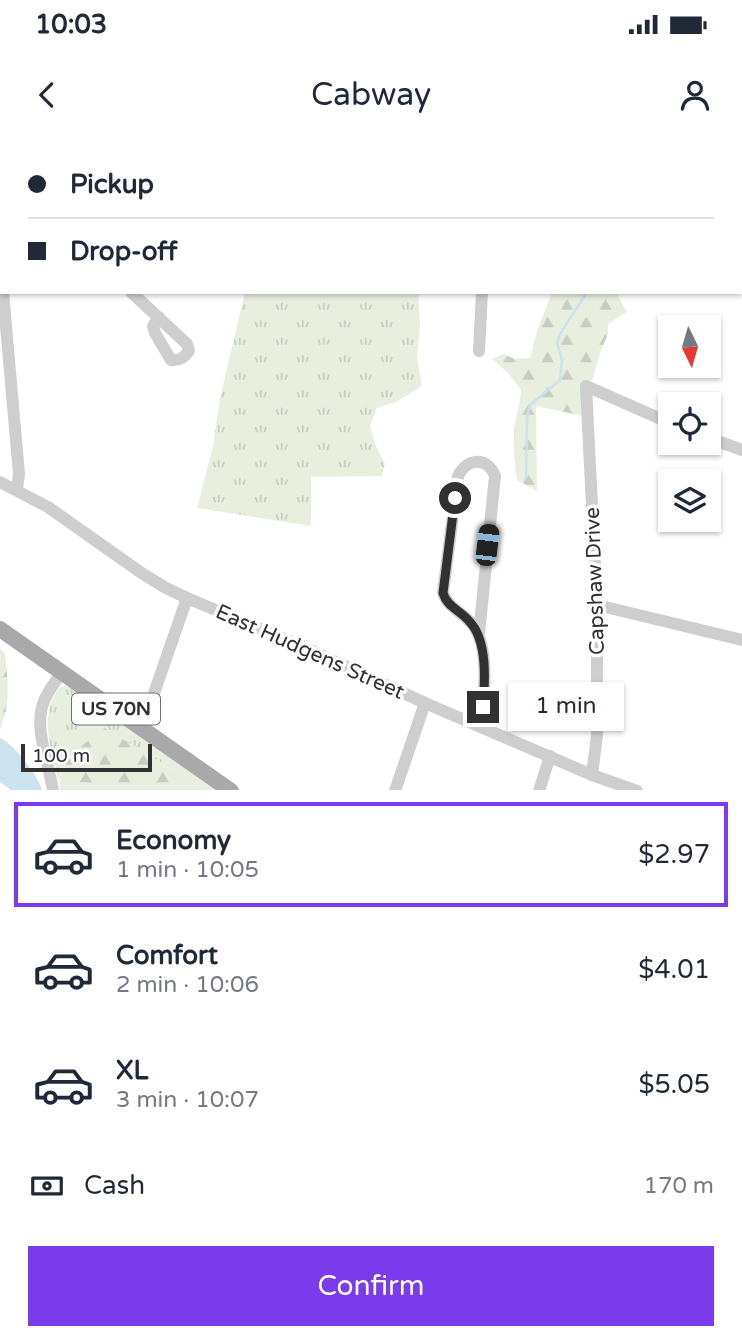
<!DOCTYPE html>
<html lang="en">
<head>
<meta charset="utf-8">
<style>
	:root { --surface:#fff; --page:#f2f2f3; --text:#1f2937; --muted:#747a83; --line:#e0e1e3; --accent:#7c3aed }
	body { margin:0; font-family:"Varela Round",sans-serif; background:var(--page); color:var(--text); height:100vh; display:flex; flex-direction:column; font-size:26px; white-space:nowrap }
	* { box-sizing:border-box; margin:0 }
	p { font-size:23px; color:var(--muted) }
	.icon { flex:none; width:38px; height:38px; fill:none; stroke:currentColor; stroke-width:2; stroke-linecap:round; stroke-linejoin:round }
	.map { position:relative; height:650px; overflow:hidden }
	.panel { display:flex; flex-direction:column; background:var(--surface); flex:1 }
	.panel>* { flex:none }
	.top-card { position:absolute; left:0px; top:0px; width:742px; height:154px; box-shadow:0 2px 5px #0004; display:grid; align-content:center; height:154px; padding:0 28px; background:var(--surface) }
	.needle { width:46px; rotate:175deg }
	.controls { position:absolute; left:658px; top:175px; display:grid; gap:14px }
	.controls a { display:grid; place-items:center; width:63px; height:63px; border-radius:0px; background:var(--surface); box-shadow:0 2px 5px #0004; font-size:35px }
	.scale { position:absolute; left:21px; bottom:18px; width:131px; box-sizing:border-box; padding-left:7px; border:4px solid #313131; border-top:0; font-size:19px; line-height:24px; white-space:nowrap; color:#313131; -webkit-text-stroke:5px #fff; paint-order:stroke }
	.end { position:absolute; width:32px; height:32px; margin:-16px; border:9px solid #313131; background:#fff; box-shadow:0 0 0 4px #fff }
	.from { border-radius:50% }
	.bubble { position:absolute; height:49px; border-radius:0px; background:var(--surface); box-shadow:0 2px 5px #0004; font-size:23px; font-weight:600; line-height:49px; text-align:center }
	.car { position:absolute; width:21px; height:42px; margin:-21px -10px; border-radius:9px; box-shadow:0 0 5px 2px #0007; background:linear-gradient(#222 24%,#8ab4d8 0 40%,#222 0 76%,#8ab4d8 0 86%,#222 0) }
	.top-card b { display:flex; align-items:center; gap:24px; height:66px; font-size:26px }
	.top-card b+b { border-top:2px solid var(--line) }
	.top-card i { width:18px; height:18px; background:var(--text) }
	ul { padding:12px 0 0; list-style:none }
	li { display:flex; align-items:center; gap:21px; height:105px; margin:0 14px 10px; padding:0 14px; border:4px solid transparent; border-radius:0px }
	li div { flex:1 }
	li b { display:block; font-size:26px }
	li em { font-style:normal; font-weight:600 }
	li.selected { border-color:var(--accent) }
	li>.icon { width:63px; height:63px; stroke-width:1.5 }
	.pay { display:flex; align-items:center; gap:18px; height:77px; padding:0 28px; font-size:26px }
	.pay p { margin-inline-start:auto }
	.primary-button { display:flex; gap:14px; margin-top:auto; padding:14px 28px }
	.primary-button a { flex:1; height:80px; border-radius:0px; background:var(--accent); color:#fff; font-size:28px; font-weight:600; line-height:80px; text-align:center }
	.status { display:flex; justify-content:space-between; align-items:center; height:49px; padding:0 35px; background:var(--surface); direction:ltr }
	.status svg { height:19px; fill:currentColor }
	header { display:flex; justify-content:space-between; align-items:center; height:91px; padding:0 28px; background:var(--surface); font-size:32px; font-weight:600 }
	.map>svg:first-child { display:block }
</style>
</head>
<body>
<div class="status"><b>10:03</b><svg viewBox="0 0 49 12"><path d="M0 12V9h3v3zM5 12V6h3v6zM10 12V3h3v9zM15 12V0h3v12zM26 1h20v11H26zM47 4h2v5h-2z"/></svg></div>
<header><svg class="icon" aria-label="back" viewBox="0 0 24 24"><path d="M15 5l-7 7 7 7"/></svg>Cabway<svg class="icon" aria-label="person" viewBox="0 0 24 24"><circle cx="12" cy="8" r="4"/><path d="M4 21q1-7 8-7t8 7"/></svg></header>
<div class="map">
<svg width="742" height="651" viewBox="0 0 742 651">
	<defs>
		<pattern id="grass-tufts" width="24" height="20" patternUnits="userSpaceOnUse" patternTransform="scale(1.75)"><rect width="24" height="20" fill="#e8efdf"/><path d="M3 7l-1-3M5 7V3M7 7l1-3M15 17l-1-3M17 17v-4M19 17l1-3" fill="none" stroke="#c7cdc0"/></pattern>
		<pattern id="forest-firs" width="22" height="20" patternUnits="userSpaceOnUse" patternTransform="scale(1.75)"><rect width="22" height="20" fill="#e8efdf"/><path d="M5 1l3.5 6h-7zM16 11l3.5 6h-7z" fill="#c7cdc0"/></pattern>
	</defs>
	<rect width="100%" height="100%" fill="#fff"/>
	<!-- grass -->
	<g fill="url(#grass-tufts)">
		<path d="M 245,152 L 418,152 L 420,184 L 417,217 L 422,246 L 396,262 L 377,268 L 370,287 L 376,306 L 385,324 L 382,336 L 311,337 L 311,386 L 197,368 L 213,306 L 220,258 Z"/>
		<path d="M 66,546 L 75,549 L 215,650 L 204,650 L 191,641 L 105,588 L 63,627 L 58,640 C 51,608 38,575 60,547 Z"/>
	</g>
	<!-- forest -->
	<g fill="url(#forest-firs)">
		<path d="M 552,152 L 616,152 L 627,172 L 608,184 L 608,194 L 600,213 L 592,241 L 582,243 L 583,276 L 536,266 L 537,351 L 517,340 C 514,323 512,293 516,277 C 519,266 520,262 521,250 L 507,232 L 492,219 L 503,214 L 515,219 L 530,218 L 537,191 Z"/>
		<path d="M 0,509 L 5,513 C 8,540 11,564 0,590 Z"/>
		<path d="M 105,588 L 191,641 L 204,650 L 60,650 C 55,622 85,603 105,588 Z"/>
	</g>
	<!-- water -->
	<path fill="#cbe2ef" d="M 0,598 C 14,604 38,636 42,650 L 11,650 L 0,642 Z"/>
	<g fill="none" stroke-linecap="round" stroke-linejoin="round">
		<!-- stream -->
		<path stroke="#cbe2ef" stroke-width="2.5" d="M 526,338 L 527,278 L 530,265 L 560,240 L 562,220 L 557,203 L 560,194 L 587,152"/>
		<!-- minor -->
		<g stroke="#cecece" stroke-width="12">
			<path d="M 641,0 L 642,2"/>
			<path d="M 85,2 L 85,0"/>
			<path d="M 594,2 L 596,0"/>
			<path d="M 0,26 L 2,26"/>
			<path d="M 740,55 L 742,56"/>
			<path d="M 0,117 L 2,138"/>
			<path d="M 3,152 L 19,334 L 17,349"/>
			<path d="M 131,152 L 187,204 L 189,211 C 184,218 179,221 171,220 L 155,193 L 153,186 L 159,177"/>
			<path d="M 479,211 L 482,152"/>
			<path d="M 709,298 L 742,310"/>
			<path d="M 0,342 L 48,367 L 143,434 L 166,448 L 187,458 L 308,509 L 425,563 L 592,635 L 637,651"/>
			<path d="M 597,465 L 742,500"/>
			<path d="M 479,585 C 485,560 490,506 472,484 C 463,472 448,468 443,453 L 458,336 C 467,318 487,316 495,336 L 479,494"/>
			<path d="M 142,588 L 187,458"/>
			<path d="M 592,635 L 597,595 L 597,465 L 586,246 L 670,283"/>
			<path d="M 53,651 C 49,623 33,588 44,561 C 48,551 56,541 62,532"/>
			<path d="M 395,651 L 425,563"/>
			<path d="M 539,651 L 550,616"/>
		</g>
		<!-- major -->
		<path stroke="#a9a9a9" stroke-width="16" d="M 0,489 L 231,651"/>
	</g>
	<g fill="none" stroke-linecap="round" stroke-linejoin="round">
		<!-- route -->
		<path stroke="#313131" stroke-width="9" d="M 455,358 L 443,453 C 447,467 460,470 469,481 C 488,500 485,542 483,567"/>
	</g>
	<g text-anchor="middle" dominant-baseline="central" stroke-width="7" stroke-linejoin="round" paint-order="stroke">
		<!-- shield labels -->
		<rect fill="#fff" stroke="#6f6f6f" stroke-width="2" x="72" y="553.5" width="88" height="31" rx="5"/>
		<g font-size="19" font-weight="bold" fill="#313131">
			<text x="116" y="569">US 70N</text>
		</g>
		<!-- street labels -->
		<g font-size="21" fill="#313131" stroke="#fff">
			<text transform="translate(595 441) rotate(-92)">Capshaw Drive</text>
			<text transform="translate(310 512) rotate(24)">East Hudgens Street</text>
		</g>
	</g>
</svg>
<div class="controls">
<a><svg class="needle" viewBox="-14 -14 28 28"><path d="M0-13l5 13h-10z" fill="#e53935"/><path d="M0 13l5-13h-10z" fill="#747a83"/></svg></a>
<a><svg class="icon" aria-label="locate" viewBox="0 0 24 24"><circle cx="12" cy="12" r="6"/><path d="M12 2v4M12 18v4M2 12h4M18 12h4"/></svg></a>
<a><svg class="icon" aria-label="layers" viewBox="0 0 24 24"><path d="M12 4l9 5-9 5-9-5zM3 14l9 5 9-5"/></svg></a>
</div>
<div class="scale">100 m</div>
<i class="end from" style="left:455px;top:358px"></i>
<i class="end" style="left:483px;top:567px"></i>
<div class="bubble" style="left:508px;top:542px;width:116px">1 min</div>
<i class="car" style="left:487px;top:405px;rotate:7deg"></i>
<div class="top-card">
<b><i class="from"></i>Pickup</b>
<b><i></i>Drop-off</b>
</div>
</div>
<section class="panel">
<ul>
<li class="selected"><svg class="icon" aria-label="car" viewBox="0 0 24 24"><path d="M5 17H2v-5l4-1 3-4h7l3 4 3 1v5h-3M9 17h6M6 11h13"/><circle cx="7" cy="17" r="2"/><circle cx="17" cy="17" r="2"/></svg><div><b>Economy</b><p>1 min · 10:05</p></div><em>$2.97</em></li>
<li><svg class="icon" aria-label="car" viewBox="0 0 24 24"><path d="M5 17H2v-5l4-1 3-4h7l3 4 3 1v5h-3M9 17h6M6 11h13"/><circle cx="7" cy="17" r="2"/><circle cx="17" cy="17" r="2"/></svg><div><b>Comfort</b><p>2 min · 10:06</p></div><em>$4.01</em></li>
<li><svg class="icon" aria-label="car" viewBox="0 0 24 24"><path d="M5 17H2v-5l4-1 3-4h7l3 4 3 1v5h-3M9 17h6M6 11h13"/><circle cx="7" cy="17" r="2"/><circle cx="17" cy="17" r="2"/></svg><div><b>XL</b><p>3 min · 10:07</p></div><em>$5.05</em></li>
</ul>
<div class="pay"><svg class="icon" aria-label="cash" viewBox="0 0 24 24"><path d="M3 7h18v10H3z"/><circle cx="12" cy="12" r="2"/></svg>Cash<p>170 m</p></div>
<div class="primary-button"><a>Confirm</a></div>
</section>
</body>
</html>
